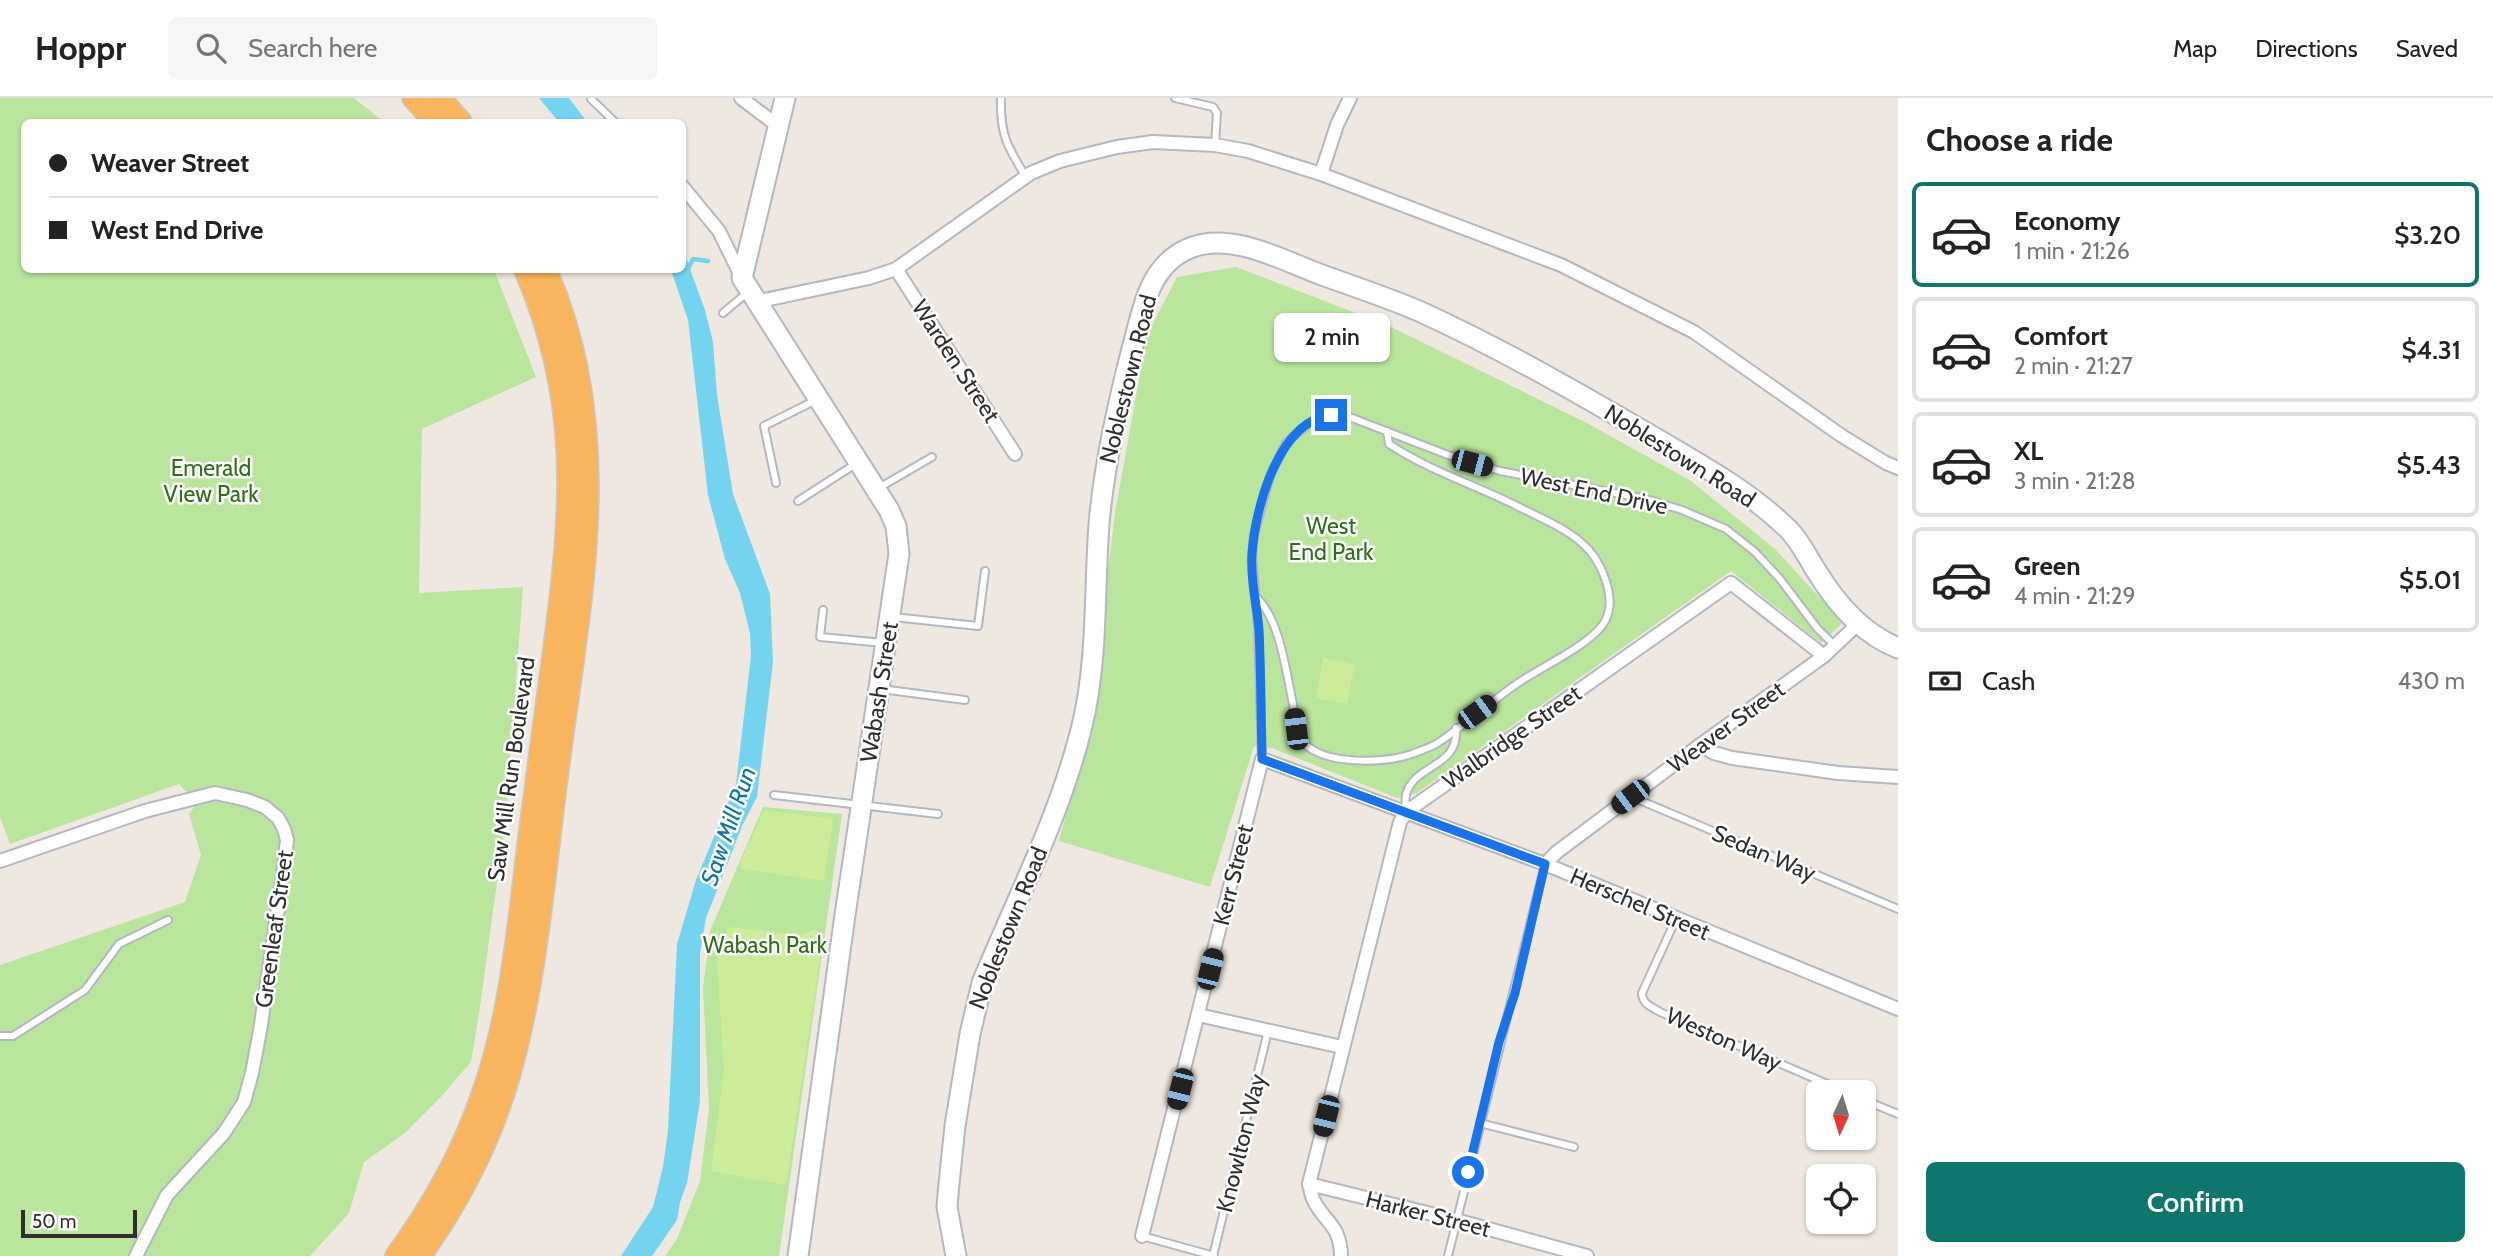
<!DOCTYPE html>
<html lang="en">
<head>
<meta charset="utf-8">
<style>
	:root { --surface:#fff; --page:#f6f6f6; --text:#222; --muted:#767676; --line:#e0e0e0; --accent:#0f766e }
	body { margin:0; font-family:Cabin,sans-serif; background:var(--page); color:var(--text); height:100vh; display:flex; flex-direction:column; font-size:26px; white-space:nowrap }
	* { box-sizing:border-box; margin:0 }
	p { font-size:23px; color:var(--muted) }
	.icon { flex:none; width:38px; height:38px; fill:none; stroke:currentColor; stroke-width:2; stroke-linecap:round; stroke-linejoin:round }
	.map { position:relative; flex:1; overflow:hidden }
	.sheet { display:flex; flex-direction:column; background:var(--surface); width:595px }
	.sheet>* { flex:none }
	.guide { position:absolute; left:21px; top:21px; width:665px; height:154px; border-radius:10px; box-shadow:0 2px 5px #0004; display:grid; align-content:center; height:154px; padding:0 28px; background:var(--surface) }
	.needle { width:46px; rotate:184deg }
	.fabs { position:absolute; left:1806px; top:982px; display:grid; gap:14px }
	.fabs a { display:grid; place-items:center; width:70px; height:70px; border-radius:10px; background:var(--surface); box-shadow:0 2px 5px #0004; font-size:35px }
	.scale { position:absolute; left:21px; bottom:18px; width:116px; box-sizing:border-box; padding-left:7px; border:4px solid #2e2e2e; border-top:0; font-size:19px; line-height:24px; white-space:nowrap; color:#2e2e2e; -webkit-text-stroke:5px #fff; paint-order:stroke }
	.end { position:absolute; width:32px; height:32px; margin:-16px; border:9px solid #1a73e8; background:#fff; box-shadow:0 0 0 4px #fff }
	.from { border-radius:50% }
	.bubble { position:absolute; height:49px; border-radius:10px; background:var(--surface); box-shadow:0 2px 5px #0004; font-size:23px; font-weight:600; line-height:49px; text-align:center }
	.car { position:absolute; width:21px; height:42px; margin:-21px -10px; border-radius:9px; box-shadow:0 0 5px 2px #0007; background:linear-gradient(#222 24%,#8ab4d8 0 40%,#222 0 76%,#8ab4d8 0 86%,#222 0) }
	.guide b { display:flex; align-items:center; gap:24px; height:66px; font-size:26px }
	.guide b+b { border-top:2px solid var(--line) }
	.guide i { width:18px; height:18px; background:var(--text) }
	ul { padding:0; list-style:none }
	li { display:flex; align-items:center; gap:21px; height:105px; margin:0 14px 10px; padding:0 14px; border:4px solid var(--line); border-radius:10px }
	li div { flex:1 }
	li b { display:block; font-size:26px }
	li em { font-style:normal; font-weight:600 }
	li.selected { border-color:var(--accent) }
	li>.icon { width:63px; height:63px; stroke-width:1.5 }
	h2 { padding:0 28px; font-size:32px; line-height:84px }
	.pay { display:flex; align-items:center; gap:18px; height:77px; padding:0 28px; font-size:26px }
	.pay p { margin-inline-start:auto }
	.button { display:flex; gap:14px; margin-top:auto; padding:14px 28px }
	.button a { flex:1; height:80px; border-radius:10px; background:var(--accent); color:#fff; font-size:28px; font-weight:600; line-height:80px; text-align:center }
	header { display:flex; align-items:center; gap:42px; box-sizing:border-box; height:98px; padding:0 35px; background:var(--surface); border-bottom:2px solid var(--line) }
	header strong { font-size:33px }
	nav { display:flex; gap:38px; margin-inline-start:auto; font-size:24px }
	.search { width:490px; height:63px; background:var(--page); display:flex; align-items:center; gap:18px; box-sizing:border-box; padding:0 24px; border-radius:10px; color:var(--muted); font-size:26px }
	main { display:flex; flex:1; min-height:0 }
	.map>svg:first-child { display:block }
</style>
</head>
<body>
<header>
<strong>Hoppr</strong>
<div class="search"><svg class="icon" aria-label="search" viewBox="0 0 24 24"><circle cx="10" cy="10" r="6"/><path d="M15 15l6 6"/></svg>Search here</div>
<nav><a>Map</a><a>Directions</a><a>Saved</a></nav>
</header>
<main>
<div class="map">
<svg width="1898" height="1158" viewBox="0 0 1898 1158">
	<rect width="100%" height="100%" fill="#efe8e0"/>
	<!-- green -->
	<g fill="#b9e59d">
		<path d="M 0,0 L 354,0 L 384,24 L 24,24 L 24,172 L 494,172 L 536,279 L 422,331 L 419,495 L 523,489 L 506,718 L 479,916 L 471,964 L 439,1001 L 405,1035 L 364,1064 L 349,1115 L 310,1158 L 0,1158 L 0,867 L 185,804 L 201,757 L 189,716 L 197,705 L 179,686 L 10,746 L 0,719 Z"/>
		<path d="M 1236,169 L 1387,227 L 1587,325 L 1691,383 L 1774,450 L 1843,525 L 1821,545 L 1731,473 L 1417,695 L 1397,700 L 1272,650 L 1254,648 L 1210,789 L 1059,743 L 1089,628 L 1115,415 L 1147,237 L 1177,179 Z"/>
		<path d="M 763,709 L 842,716 L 779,1158 L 665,1158 L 677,1141 L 700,1083 L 709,1011 L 703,890 L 710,833 Z"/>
	</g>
	<!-- pitch -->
	<g fill="#ccec99">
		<path d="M 1323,559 L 1355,567 L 1347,606 L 1316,600 Z"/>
		<path d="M 764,712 L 833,721 L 824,783 L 741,771 L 741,763 Z"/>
		<path d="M 728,829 L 802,837 L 815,831 L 823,841 L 786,1087 L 711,1073 L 724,972 L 717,863 Z"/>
	</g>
	<!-- water -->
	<g fill="#74d4f0">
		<path d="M 539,0 L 569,0 L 587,24 L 559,24 Z"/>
		<path d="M 683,152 L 705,212 L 713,244 L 717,297 L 733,396 L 770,496 L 773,564 L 757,699 L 743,726 L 706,820 L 700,855 L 700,1003 L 687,1085 L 680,1104 L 677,1122 L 652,1158 L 621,1158 L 653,1109 L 663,1069 L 668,1032 L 677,846 L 696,782 L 736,686 L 751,558 L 750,535 L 740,495 L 725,461 L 708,397 L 688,222 L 671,172 L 682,172 Z"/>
	</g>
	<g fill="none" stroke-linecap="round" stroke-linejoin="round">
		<!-- stream -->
		<path stroke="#74d4f0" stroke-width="4.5" d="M 687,173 L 693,161 L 708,163"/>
		<defs>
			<g id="service">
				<path d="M 1001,0 C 1000,37 1007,48 1026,79"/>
				<path d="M 1175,0 L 1213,9 L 1217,15 L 1215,47"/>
				<path d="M 591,1 L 615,24"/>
				<path d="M 723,215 L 748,194"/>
				<path d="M 776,385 L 764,328 L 816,302"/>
				<path d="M 877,391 L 932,359"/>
				<path d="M 798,403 L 857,365"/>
				<path d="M 1255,498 C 1280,520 1286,574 1293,606 C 1294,614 1294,624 1297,632 C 1300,640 1305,648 1313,652 C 1337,666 1386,665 1412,656 C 1419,653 1429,650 1436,646 C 1466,627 1492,602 1521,583 C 1543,568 1596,544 1606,521 C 1616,501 1603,468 1589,452 C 1570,431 1542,421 1517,408 C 1475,387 1428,372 1389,346 L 1387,333"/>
				<path d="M 823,512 L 820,539 L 884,545"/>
				<path d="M 893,519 L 978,528 L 985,473"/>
				<path d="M 881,591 L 965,602"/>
				<path d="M 1262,661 L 1258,529 L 1252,458 L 1254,437 L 1270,378 L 1286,345 L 1318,318 L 1347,318 L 1448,357 L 1500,373 L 1646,401 L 1682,412 L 1726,431 L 1755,454 L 1780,481 L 1817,530 L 1835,548"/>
				<path d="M 774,697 L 938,716"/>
				<path d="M 1632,699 L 1898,811"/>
				<path d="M 1406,714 C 1406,709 1405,702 1406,697 C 1414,665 1459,671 1456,630"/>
				<path d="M 1676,821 L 1642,895 C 1642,906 1652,909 1660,914 L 1846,994"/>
				<path d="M 0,938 L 13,938 L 85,892 L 119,846 L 168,822"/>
				<path d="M 1864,1002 L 1898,1016"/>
				<path d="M 1480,1025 L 1574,1049"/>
				<path d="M 1142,1138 L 1214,1158"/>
				<path d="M 1213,1158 L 1268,933"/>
				<path d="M 1448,1158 L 1545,766"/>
			</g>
			<g id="minor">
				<path d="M 741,0 L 778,28"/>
				<path d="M 1321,76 L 1337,27 L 1350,0"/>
				<path d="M 682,88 L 719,133 L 742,180"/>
				<path d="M 896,171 L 1015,356"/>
				<path d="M 755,204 L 869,180 L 896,171 L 1031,75 L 1060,63 L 1117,49 L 1153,44 L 1215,47 L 1248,53 L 1321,76 L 1561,167 L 1694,234 L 1842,338 L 1886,365 L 1898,370"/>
				<path d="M 1700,647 L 1714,655 L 1732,660 L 1838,675 L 1898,679"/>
				<path d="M 0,763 L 145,713 L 215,695 L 247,702 L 265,709 L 278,720 L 284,731 L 287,742 L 284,769 L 260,933 L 252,975 L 244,1004 L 224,1035 L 167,1097 L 136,1158"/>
				<path d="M 1545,766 L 1557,754 L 1700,647 L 1824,558 L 1859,525"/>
				<path d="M 1198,917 L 1342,949"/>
				<path d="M 1309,1086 L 1456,1122 L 1587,1158"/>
				<path d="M 1142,1138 L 1262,661 L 1545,766 L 1898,911"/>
				<path d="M 1341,1158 C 1340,1126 1326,1126 1314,1103 C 1311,1098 1311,1092 1309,1086 L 1400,724 L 1406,714 L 1731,485 L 1824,558"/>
			</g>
			<g id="secondary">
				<path d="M 785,0 L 742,180 L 889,412 L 896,428 L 899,456 L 845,817 L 798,1158"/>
				<path d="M 956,1158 L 947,1109 L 949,1086 L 955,1028 L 970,936 L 982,885 C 1017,800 1060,718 1082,628 C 1098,562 1094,494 1099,426 C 1104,367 1117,309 1132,251 C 1143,212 1148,167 1190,150 C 1231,133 1284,163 1322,177 C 1355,189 1389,200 1421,214 C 1502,251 1580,296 1657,341 C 1703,368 1752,395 1790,433 C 1801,445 1808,460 1817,474 C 1836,505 1863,536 1898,550"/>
			</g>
			<g id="trunk">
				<path d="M 413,0 L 435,24"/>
				<path d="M 440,0 L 461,24"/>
				<path d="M 396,1158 C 432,1109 461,1057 481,1000 C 513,913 519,816 531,724 C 539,667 546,609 554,551 C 572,413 582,304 525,172"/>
				<path d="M 420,1158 C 462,1100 495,1033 513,964 C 538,869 545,768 558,671 C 580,501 618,336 546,172"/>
			</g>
		</defs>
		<!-- service casing -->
		<use href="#service" stroke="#b4b7c1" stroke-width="10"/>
		<!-- minor casing -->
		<use href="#minor" stroke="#b4b7c1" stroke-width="16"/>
		<!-- secondary casing -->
		<use href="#secondary" stroke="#b4b7c1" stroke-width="23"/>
		<!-- trunk casing -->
		<use href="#trunk" stroke="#c9c9c9" stroke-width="24"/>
		<!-- service -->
		<use href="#service" stroke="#fff" stroke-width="6"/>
		<!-- minor -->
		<use href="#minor" stroke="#fff" stroke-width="12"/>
		<!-- secondary -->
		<use href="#secondary" stroke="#fff" stroke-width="19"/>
		<!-- trunk -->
		<use href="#trunk" stroke="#f9b45e" stroke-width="21"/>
	</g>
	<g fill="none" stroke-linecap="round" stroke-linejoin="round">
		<!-- route -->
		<path stroke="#1a73e8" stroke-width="9" d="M 1331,317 C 1278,323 1255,411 1252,456 C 1250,482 1257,507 1259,532 C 1261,575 1261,618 1262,661 L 1545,766 L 1515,895 L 1499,944 L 1468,1074"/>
	</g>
	<g text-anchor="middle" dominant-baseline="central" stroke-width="5" stroke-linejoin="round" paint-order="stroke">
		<!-- street labels -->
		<g font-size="23" fill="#2e2e2e" stroke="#fff">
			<text transform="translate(956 263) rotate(57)">Warden Street</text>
			<text transform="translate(1128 281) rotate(-76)">Noblestown Road</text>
			<text transform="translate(1680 358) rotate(32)">Noblestown Road</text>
			<text transform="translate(1594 393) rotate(12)">West End Drive</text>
			<text transform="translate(879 594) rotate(-81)">Wabash Street</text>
			<text transform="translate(1726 629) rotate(-36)">Weaver Street</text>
			<text transform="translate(1512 639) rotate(-35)">Walbridge Street</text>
			<text transform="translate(511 671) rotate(-82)">Saw Mill Run Boulevard</text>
			<text transform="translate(1764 755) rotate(23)">Sedan Way</text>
			<text transform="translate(1233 777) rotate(-76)">Kerr Street</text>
			<text transform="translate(1640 806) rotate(23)">Herschel Street</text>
			<text transform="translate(1008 830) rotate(-68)">Noblestown Road</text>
			<text transform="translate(274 831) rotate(-82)">Greenleaf Street</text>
			<text transform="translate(1724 941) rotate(24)">Weston Way</text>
			<text transform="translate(1241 1045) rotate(-76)">Knowlton Way</text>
			<text transform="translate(1428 1116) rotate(14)">Harker Street</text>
		</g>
		<!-- park labels -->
		<g font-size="23" fill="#2f6e1b" stroke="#fff">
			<text x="211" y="370">Emerald<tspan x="211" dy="26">View Park</tspan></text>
			<text x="1331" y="428">West<tspan x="1331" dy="26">End Park</tspan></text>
			<text x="765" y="847">Wabash Park</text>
		</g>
		<!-- water labels -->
		<g font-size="24" font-style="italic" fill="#0c75a3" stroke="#fff">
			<text transform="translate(728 728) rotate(-71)">Saw Mill Run</text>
		</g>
	</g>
</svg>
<div class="fabs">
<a><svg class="needle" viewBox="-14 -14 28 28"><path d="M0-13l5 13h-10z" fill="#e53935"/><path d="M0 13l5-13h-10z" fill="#767676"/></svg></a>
<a><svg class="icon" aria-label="locate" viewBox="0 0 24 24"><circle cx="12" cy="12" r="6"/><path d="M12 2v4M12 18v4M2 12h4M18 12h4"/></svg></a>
</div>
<div class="scale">50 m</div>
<i class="end from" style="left:1468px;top:1074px"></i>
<i class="end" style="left:1331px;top:317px"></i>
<div class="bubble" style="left:1274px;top:215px;width:116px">2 min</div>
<i class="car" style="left:1472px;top:365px;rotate:105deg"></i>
<i class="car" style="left:1477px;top:614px;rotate:54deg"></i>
<i class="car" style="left:1296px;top:631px;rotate:353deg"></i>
<i class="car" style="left:1630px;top:699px;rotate:233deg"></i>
<i class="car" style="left:1210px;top:871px;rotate:14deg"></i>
<i class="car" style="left:1180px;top:991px;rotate:194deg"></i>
<i class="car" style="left:1326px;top:1018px;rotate:194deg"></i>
<div class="guide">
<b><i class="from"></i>Weaver Street</b>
<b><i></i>West End Drive</b>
</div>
</div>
<section class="sheet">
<h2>Choose a ride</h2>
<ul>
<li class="selected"><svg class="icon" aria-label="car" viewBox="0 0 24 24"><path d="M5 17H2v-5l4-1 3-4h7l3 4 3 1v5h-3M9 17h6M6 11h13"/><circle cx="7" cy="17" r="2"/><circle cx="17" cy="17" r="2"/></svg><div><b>Economy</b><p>1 min · 21:26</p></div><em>$3.20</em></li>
<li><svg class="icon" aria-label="car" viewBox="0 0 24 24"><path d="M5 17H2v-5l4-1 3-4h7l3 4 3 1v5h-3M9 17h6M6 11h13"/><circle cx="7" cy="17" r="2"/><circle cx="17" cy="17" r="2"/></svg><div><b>Comfort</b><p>2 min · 21:27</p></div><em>$4.31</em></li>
<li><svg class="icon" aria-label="car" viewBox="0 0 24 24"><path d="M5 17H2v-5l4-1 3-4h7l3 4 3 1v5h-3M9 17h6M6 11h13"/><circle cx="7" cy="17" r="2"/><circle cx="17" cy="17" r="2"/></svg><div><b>XL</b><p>3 min · 21:28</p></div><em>$5.43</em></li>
<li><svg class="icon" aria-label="car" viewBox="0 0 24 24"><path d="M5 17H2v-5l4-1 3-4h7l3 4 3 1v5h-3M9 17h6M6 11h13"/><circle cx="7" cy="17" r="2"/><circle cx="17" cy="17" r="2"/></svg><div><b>Green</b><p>4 min · 21:29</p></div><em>$5.01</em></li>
</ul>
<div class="pay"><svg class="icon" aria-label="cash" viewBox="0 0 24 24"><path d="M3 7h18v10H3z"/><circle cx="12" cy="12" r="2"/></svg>Cash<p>430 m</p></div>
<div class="button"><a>Confirm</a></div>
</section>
</main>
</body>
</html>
